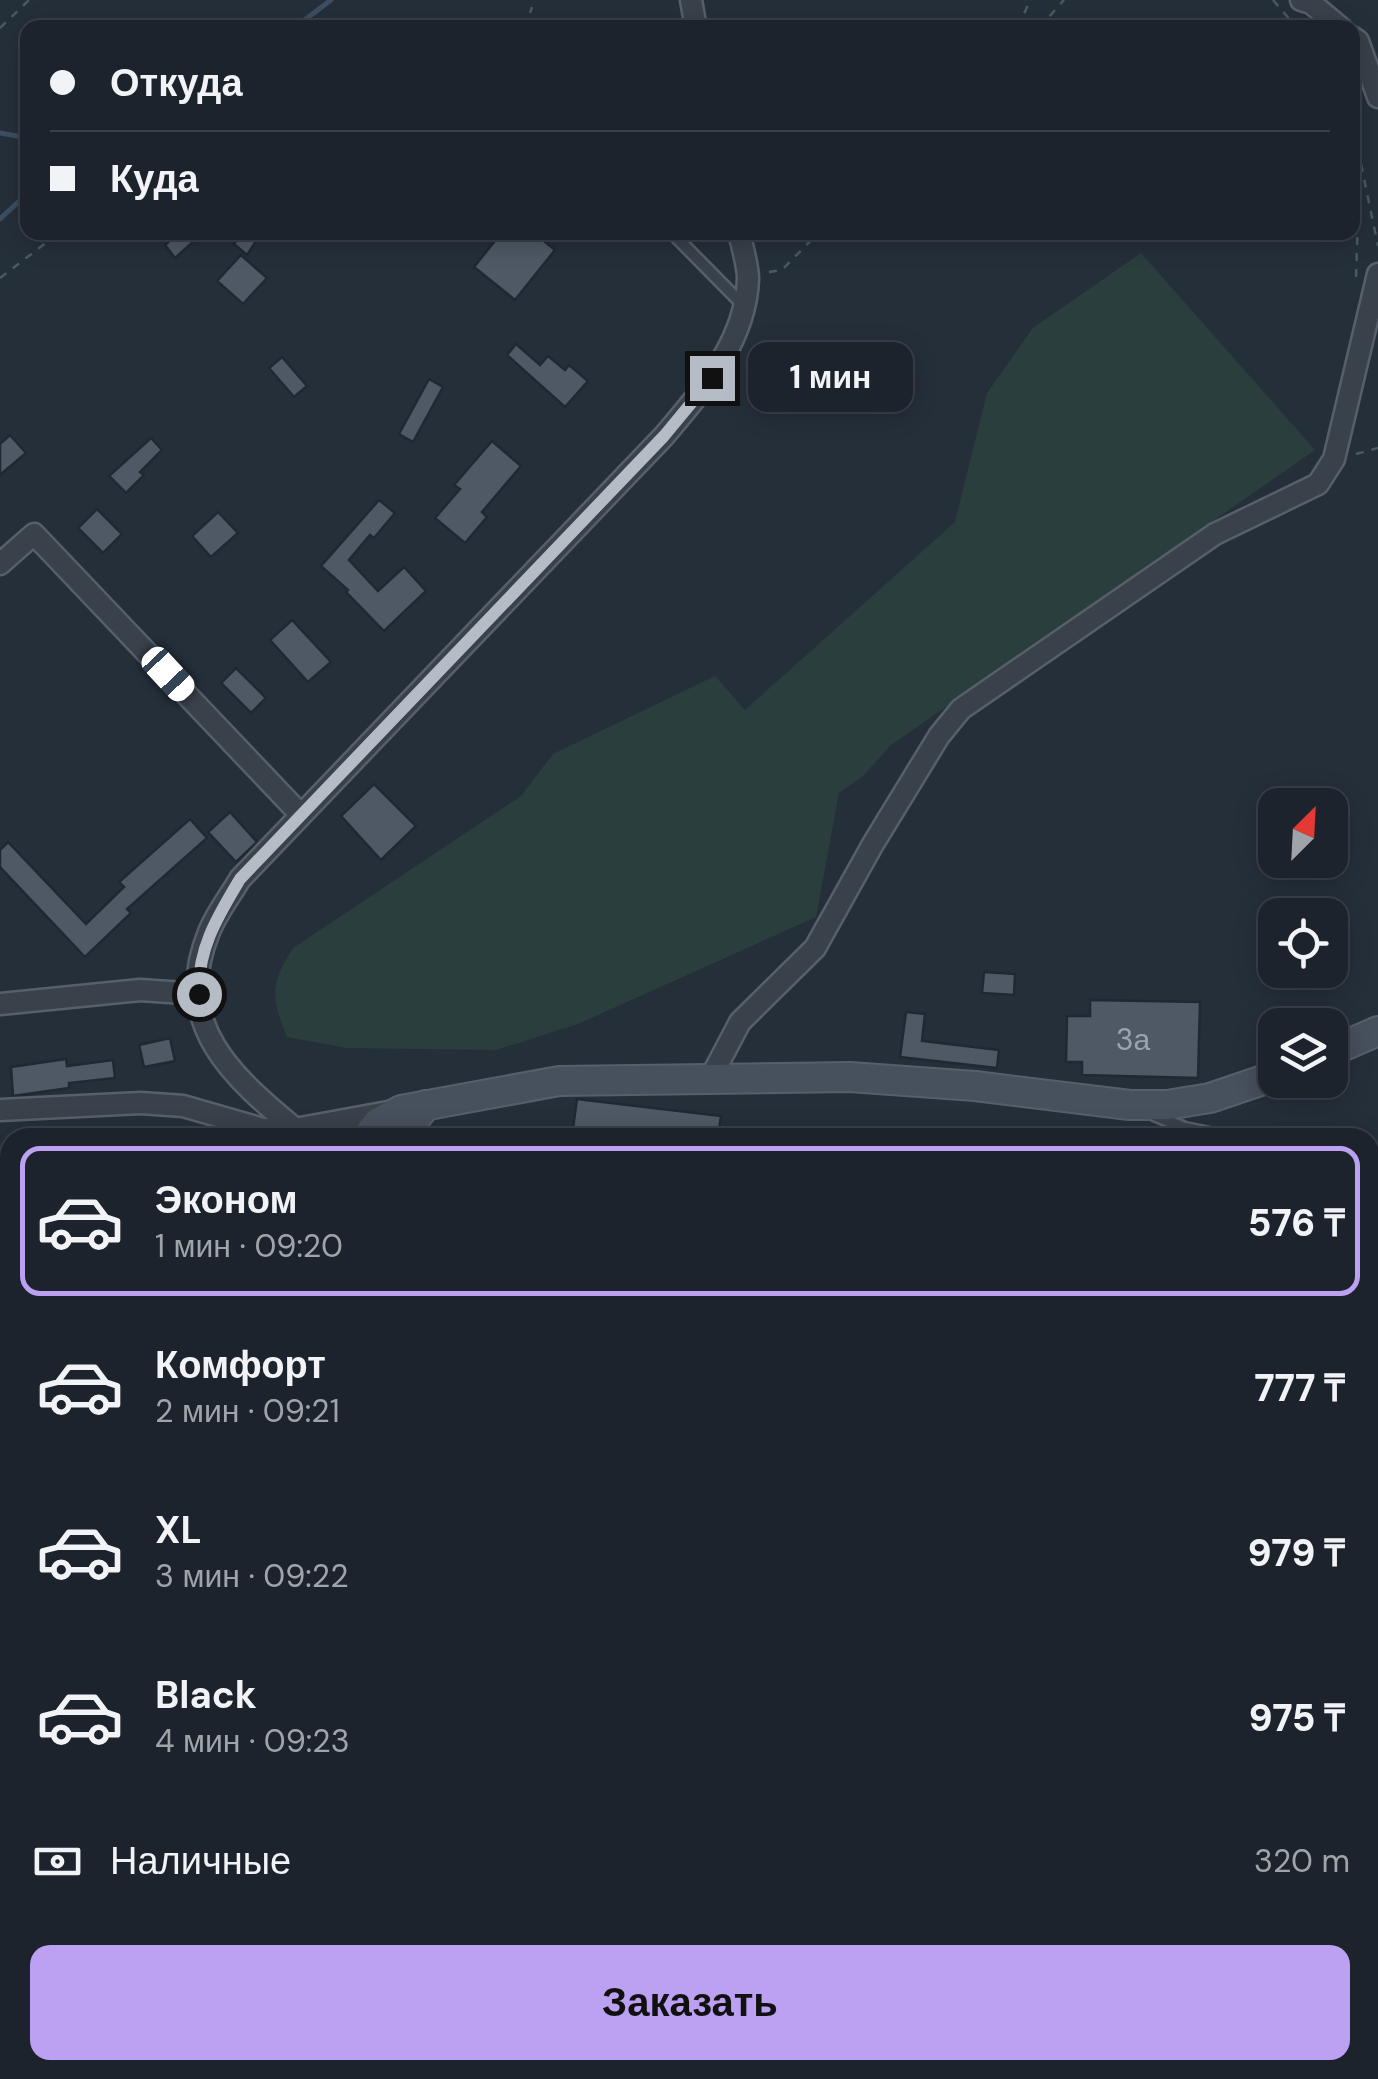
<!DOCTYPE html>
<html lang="ru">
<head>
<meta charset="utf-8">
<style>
	:root { --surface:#1c232c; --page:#292f38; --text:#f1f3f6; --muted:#a0a4a9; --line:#3a4048; --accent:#bca0f2 }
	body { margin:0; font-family:"DM Sans",sans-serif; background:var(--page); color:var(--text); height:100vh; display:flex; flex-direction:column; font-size:38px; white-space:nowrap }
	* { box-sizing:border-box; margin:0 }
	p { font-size:32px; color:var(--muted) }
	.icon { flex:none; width:55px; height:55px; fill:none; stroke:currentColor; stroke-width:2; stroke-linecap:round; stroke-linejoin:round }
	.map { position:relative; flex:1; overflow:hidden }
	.drawer { position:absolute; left:0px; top:1128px; width:1380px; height:952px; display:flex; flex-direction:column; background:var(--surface); border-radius:30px 30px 0 0; box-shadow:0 5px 25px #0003,0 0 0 2px var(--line) }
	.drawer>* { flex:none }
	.banner { position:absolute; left:20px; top:20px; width:1340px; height:220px; border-radius:20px; box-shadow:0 5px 25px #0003,0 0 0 2px var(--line); display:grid; align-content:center; height:220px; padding:0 30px; background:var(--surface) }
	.needle { width:65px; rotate:24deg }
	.buttons { position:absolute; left:1258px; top:788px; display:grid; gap:20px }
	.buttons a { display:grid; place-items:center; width:90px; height:90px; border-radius:20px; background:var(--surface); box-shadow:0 5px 25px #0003,0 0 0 2px var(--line); font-size:50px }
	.end { position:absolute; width:45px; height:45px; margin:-22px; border:12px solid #b5bcc6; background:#111; box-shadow:0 0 0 5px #111 }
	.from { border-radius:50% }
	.bubble { position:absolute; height:70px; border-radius:20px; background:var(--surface); box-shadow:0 5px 25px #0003,0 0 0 2px var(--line); font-size:32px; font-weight:800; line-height:70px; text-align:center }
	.car { position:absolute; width:30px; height:60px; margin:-30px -15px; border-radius:12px; box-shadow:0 0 8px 2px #0007; background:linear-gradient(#fff 24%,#345 0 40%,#fff 0 76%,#345 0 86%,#fff 0) }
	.banner b { display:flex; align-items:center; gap:35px; height:95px; font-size:38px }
	.banner b+b { border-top:2px solid var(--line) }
	.banner i { width:25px; height:25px; background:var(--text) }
	ul { padding:18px 0 0; list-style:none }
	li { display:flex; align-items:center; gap:30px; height:150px; margin:0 20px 15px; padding:0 10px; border:5px solid transparent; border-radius:20px }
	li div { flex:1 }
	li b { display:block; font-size:38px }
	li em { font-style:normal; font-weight:800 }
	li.active { border-color:var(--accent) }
	li>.icon { width:90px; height:90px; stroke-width:1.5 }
	.pay { display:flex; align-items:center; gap:25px; height:110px; padding:0 30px; font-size:38px }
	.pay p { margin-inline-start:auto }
	.cta { display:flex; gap:20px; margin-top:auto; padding:20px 30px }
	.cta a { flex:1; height:115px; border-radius:20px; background:var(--accent); color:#111; font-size:40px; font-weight:800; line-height:115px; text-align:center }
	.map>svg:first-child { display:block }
</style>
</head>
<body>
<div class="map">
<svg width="1378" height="2079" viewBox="0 0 1378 2079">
	<rect width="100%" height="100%" fill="#252f3a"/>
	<!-- green -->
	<path fill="#2a3e3e" d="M 1141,253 L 1315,450 L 891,745 L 863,776 L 839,793 L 816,917 L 578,1024 L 496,1050 L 347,1048 L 287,1037 C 271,998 270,984 293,948 L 521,796 L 553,754 L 715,676 L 745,710 L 955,522 L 987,393 L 1033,328 Z"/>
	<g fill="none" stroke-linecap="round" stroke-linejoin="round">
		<!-- stream -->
		<g stroke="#3c4e62" stroke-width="5">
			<path d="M 294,28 L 331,0"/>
			<path d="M 0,133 L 28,138"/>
			<path d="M 0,219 L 28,193"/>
		</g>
	</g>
	<!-- building -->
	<g fill="#4e5965" stroke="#202832" stroke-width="2.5">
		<path d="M 180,232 L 204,232 L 175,258 L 165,245 Z"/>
		<path d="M 242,232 L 262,232 L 247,255 L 234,244 Z"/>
		<path d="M 502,232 L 533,232 L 555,250 L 515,300 L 474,267 Z"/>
		<path d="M 241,255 L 267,278 L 243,304 L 217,281 Z"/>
		<path d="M 516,344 L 540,365 L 548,356 L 565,370 L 569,365 L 588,381 L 565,407 L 507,355 Z"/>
		<path d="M 282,357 L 307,386 L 294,397 L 269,368 Z"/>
		<path d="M 429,379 L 443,387 L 413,442 L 399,434 Z"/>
		<path d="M 10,435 L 26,453 L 0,475 L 0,444 Z"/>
		<path d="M 151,438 L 162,450 L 140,472 L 144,475 L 126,493 L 109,476 Z"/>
		<path d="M 492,441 L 521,466 L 482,512 L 487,517 L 465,543 L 435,518 L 460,489 L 454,485 Z"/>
		<path d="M 379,500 L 395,513 L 374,538 L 370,535 L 349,560 L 378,591 L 404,567 L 426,591 L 384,631 L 346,592 L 348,590 L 321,566 Z"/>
		<path d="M 97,509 L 122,534 L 103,553 L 78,528 Z"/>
		<path d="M 218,512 L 238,533 L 211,557 L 192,536 Z"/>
		<path d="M 292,620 L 331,662 L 308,682 L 270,640 Z"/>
		<path d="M 236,668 L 266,698 L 251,713 L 221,683 Z"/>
		<path d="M 374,784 L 416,826 L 381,860 L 341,816 Z"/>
		<path d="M 230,812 L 257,842 L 236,862 L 208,832 Z"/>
		<path d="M 190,819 L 207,838 L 127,909 L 131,913 L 85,957 L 0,867 L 0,850 L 8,842 L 86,924 L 124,887 L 119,882 Z"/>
		<path d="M 984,972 L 1015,974 L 1014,995 L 982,993 Z"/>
		<path d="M 1090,1000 L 1200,1002 L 1198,1078 L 1082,1075 L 1082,1062 L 1066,1062 L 1067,1016 L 1090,1016 Z"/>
		<path d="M 906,1012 L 925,1014 L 922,1041 L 999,1050 L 997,1068 L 900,1057 Z"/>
		<path d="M 170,1038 L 175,1061 L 144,1067 L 139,1045 Z"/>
		<path d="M 66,1059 L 67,1066 L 113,1060 L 115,1078 L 69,1083 L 69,1088 L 13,1096 L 11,1067 Z"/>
		<path d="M 577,1099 L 721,1116 L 718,1138 L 572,1135 Z"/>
	</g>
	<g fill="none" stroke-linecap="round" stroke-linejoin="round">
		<defs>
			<g id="lane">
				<path d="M 671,232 L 744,306"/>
				<path d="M 1154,1115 L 1185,1128 L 1234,1138"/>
				<path d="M 562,2079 L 564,2070"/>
			</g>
			<g id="street">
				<path d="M 691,0 L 696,28"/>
				<path d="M 1301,0 L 1311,3 L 1341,28"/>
				<path d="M 1352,37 L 1358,41 L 1378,97"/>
				<path d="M 0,564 L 34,534 L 301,815"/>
				<path d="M 0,1004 L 140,990 L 199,994"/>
				<path d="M 710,1079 L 740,1022 L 815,948 L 873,844 L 939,736 L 961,709 L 1215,534 L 1318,484 L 1334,459 L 1378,274"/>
				<path d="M 0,1110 L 141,1103 L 183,1106 L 263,1129 L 295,1129 L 388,1112"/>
				<path d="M 306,1138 C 239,1082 169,1029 209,932 C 216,914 230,896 240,879 L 664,436 C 702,391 746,341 748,279 C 748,264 742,247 739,232"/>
				<path d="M 0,1240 L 10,1239"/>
				<path d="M 0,1418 L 10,1417"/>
				<path d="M 0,1718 L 10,1720"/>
				<path d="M 0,1897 L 10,1901"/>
				<path d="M 424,2070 L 445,2079"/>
				<path d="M 1193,2070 L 1213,2079"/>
				<path d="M 0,2074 L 11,2079"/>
				<path d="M 388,2079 L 393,2070"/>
				<path d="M 1081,2079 L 1085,2070"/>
				<path d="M 1116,2079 L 1117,2070"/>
			</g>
			<g id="secondary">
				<path d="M 1330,1052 L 1378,1031"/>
				<path d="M 366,1138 L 377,1123 L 401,1110 L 559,1081 L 850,1077 L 975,1086 L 1130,1105 L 1167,1105 L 1210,1098 L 1275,1076"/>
				<path d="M 400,1138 L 426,1105"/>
				<path d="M 0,1582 L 10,1581"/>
				<path d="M 1370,1965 L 1378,1972"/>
			</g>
		</defs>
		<!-- lane casing -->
		<use href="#lane" stroke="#575f69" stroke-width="15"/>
		<!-- street casing -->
		<use href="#street" stroke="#575f69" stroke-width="25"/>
		<!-- secondary casing -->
		<use href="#secondary" stroke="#575f69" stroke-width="32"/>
		<!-- path -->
		<g stroke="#495b5d" stroke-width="2.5" stroke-dasharray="8 8" stroke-linecap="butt">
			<path d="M 1273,0 L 1297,28"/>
			<path d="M 0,28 L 29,0"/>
			<path d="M 525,28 L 532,7"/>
			<path d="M 1018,28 L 1030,0"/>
			<path d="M 1039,28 L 1064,0"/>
			<path d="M 1352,143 L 1360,160 L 1356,277"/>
			<path d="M 1361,164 L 1378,246"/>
			<path d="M 769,272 L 782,270 L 819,232"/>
			<path d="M 0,278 L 60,232"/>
			<path d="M 1356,454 L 1378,448"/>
		</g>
		<!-- lane -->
		<use href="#lane" stroke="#39414b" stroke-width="10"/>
		<!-- street -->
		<use href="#street" stroke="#39414b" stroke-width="20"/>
		<!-- secondary -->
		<use href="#secondary" stroke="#47505d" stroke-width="28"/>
		<defs>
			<g id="rail">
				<path d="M 1370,1505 L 1378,1515"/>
				<path d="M 0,1560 L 10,1558"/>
				<path d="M 1370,1791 L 1378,1797"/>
			</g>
		</defs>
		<!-- rail casing -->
		<use href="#rail" stroke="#5b6572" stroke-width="9"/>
		<!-- rail -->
		<use href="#rail" stroke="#1e2630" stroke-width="5" stroke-dasharray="15" stroke-linecap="butt"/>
	</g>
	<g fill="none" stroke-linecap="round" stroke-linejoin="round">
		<!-- route -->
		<path stroke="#b5bcc6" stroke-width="12" d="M 199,994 C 197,949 218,916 240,879 L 664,436 L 712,378"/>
	</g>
	<g text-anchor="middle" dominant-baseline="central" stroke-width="8" stroke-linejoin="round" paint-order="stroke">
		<!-- number labels -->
		<g font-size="30" fill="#9ba3ae">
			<text x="1133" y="1039">3а</text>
		</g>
	</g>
</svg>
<div class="buttons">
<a><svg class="needle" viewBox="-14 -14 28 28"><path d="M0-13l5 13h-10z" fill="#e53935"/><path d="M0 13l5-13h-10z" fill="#a0a4a9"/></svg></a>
<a><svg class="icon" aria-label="locate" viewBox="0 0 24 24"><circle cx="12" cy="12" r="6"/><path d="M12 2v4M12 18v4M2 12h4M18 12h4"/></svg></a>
<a><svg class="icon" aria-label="layers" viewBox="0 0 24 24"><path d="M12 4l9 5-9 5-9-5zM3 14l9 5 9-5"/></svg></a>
</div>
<i class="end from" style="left:199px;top:994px"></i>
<i class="end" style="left:712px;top:378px"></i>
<div class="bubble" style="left:748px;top:342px;width:165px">1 мин</div>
<i class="car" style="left:168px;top:674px;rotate:137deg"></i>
<div class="banner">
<b><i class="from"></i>Откуда</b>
<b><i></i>Куда</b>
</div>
<section class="drawer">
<ul>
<li class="active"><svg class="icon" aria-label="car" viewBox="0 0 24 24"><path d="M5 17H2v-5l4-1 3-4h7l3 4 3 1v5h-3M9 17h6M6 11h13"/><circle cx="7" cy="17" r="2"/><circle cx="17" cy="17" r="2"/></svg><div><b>Эконом</b><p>1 мин · 09:20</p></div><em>576 ₸</em></li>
<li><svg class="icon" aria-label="car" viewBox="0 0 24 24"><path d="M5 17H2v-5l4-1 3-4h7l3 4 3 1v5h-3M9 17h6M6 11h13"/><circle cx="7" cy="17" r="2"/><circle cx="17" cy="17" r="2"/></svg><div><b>Комфорт</b><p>2 мин · 09:21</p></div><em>777 ₸</em></li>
<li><svg class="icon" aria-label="car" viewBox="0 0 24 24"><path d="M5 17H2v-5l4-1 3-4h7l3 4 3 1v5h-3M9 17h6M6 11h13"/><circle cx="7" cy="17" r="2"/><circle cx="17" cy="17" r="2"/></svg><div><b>XL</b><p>3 мин · 09:22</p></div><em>979 ₸</em></li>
<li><svg class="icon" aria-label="car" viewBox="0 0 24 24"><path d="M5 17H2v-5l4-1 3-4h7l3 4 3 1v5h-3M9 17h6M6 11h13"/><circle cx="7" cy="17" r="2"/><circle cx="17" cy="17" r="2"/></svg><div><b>Black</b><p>4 мин · 09:23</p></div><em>975 ₸</em></li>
</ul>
<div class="pay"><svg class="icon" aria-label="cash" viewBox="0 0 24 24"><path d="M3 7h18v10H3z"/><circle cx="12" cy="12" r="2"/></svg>Наличные<p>320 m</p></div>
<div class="cta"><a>Заказать</a></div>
</section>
</div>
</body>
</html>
